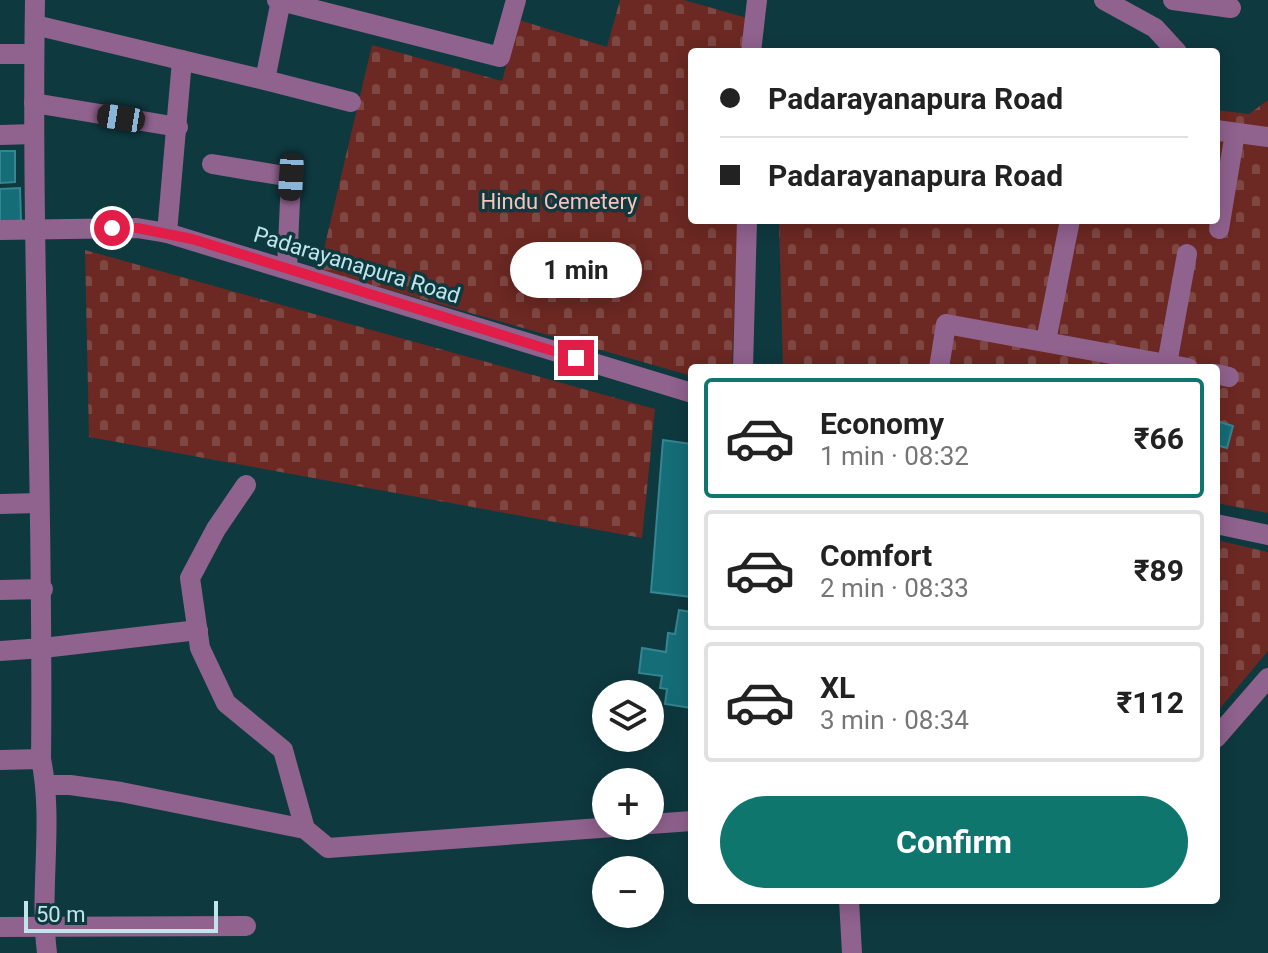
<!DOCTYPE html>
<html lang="en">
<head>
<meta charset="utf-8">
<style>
	:root { --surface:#fff; --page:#f6f6f6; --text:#222; --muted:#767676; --line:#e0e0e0; --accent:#0f766e }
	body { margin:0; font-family:Roboto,sans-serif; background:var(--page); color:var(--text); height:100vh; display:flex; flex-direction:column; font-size:30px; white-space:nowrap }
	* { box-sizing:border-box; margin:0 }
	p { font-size:26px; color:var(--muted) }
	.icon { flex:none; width:44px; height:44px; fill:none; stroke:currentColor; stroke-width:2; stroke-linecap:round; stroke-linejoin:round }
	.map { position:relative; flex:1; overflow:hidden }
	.details { position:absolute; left:688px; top:364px; width:532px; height:540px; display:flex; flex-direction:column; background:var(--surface); border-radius:8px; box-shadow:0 4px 20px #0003 }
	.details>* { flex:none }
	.guide { position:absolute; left:688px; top:48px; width:532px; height:176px; border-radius:8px; box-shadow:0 4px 20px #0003; display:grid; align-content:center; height:176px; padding:0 32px; background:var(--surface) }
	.fabs { position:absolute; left:592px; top:680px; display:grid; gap:16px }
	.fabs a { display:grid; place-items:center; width:72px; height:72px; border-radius:50%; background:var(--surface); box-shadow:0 4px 20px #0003; font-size:40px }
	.scale { position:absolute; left:24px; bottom:20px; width:194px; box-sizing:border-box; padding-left:8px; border:4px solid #c0e5eb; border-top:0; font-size:22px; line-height:28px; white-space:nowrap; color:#c0e5eb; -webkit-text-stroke:6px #0e393f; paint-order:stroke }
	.end { position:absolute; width:36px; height:36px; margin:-18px; border:10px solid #e11d48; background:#fff; box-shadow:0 0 0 4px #fff }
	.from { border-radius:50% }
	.bubble { position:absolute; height:56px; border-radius:28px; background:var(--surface); box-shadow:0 4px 20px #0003; font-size:26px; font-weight:700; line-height:56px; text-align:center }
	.car { position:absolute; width:24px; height:48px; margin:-24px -12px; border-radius:10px; box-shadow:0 0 6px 2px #0007; background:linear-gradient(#222 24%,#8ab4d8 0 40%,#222 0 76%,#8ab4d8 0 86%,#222 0) }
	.guide b { display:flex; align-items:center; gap:28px; height:76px; font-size:30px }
	.guide b+b { border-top:2px solid var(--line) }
	.guide i { width:20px; height:20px; background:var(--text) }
	ul { padding:14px 0 0; list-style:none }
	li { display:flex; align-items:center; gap:24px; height:120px; margin:0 16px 12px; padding:0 16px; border:4px solid var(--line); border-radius:8px }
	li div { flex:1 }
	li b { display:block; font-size:30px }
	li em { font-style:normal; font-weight:700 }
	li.current { border-color:var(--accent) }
	li>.icon { width:72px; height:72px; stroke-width:1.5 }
	.primary-button { display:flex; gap:16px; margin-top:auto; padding:16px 32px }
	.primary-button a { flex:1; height:92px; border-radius:48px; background:var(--accent); color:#fff; font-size:32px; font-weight:700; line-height:92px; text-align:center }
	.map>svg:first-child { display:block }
</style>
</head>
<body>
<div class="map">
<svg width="1268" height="953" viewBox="0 0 1268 953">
	<defs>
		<pattern id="cemetery-stones" width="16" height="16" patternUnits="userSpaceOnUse" patternTransform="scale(2)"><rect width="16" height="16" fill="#6c2822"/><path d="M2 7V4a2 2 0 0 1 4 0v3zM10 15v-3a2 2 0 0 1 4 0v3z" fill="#7f4742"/></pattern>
	</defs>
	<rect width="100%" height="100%" fill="#0e393f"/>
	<!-- cemetery -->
	<g fill="url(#cemetery-stones)">
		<path d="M 620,0 L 684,0 L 747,18 L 745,52 L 692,52 L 692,220 L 738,220 L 732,368 L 692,368 L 692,376 L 319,270 L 372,45 L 502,81 L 519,20 L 607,47 Z"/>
		<path d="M 1268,100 L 1268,513 L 1216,503 L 1216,368 L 783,368 L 779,220 L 1216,220 L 1216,110 L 1249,114 Z"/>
		<path d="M 85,250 L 655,409 L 642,538 L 89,437 Z"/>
		<path d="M 1216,540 L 1268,552 L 1268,651 L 1216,713 Z"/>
	</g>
	<!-- building -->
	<g fill="#156d78" stroke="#368590" stroke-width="2">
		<path d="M 0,151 L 15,151 L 15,182 L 0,183 Z"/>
		<path d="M 20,188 L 21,221 L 0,221 L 0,189 Z"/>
		<path d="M 1216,421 L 1233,426 L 1227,448 L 1216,445 Z"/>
		<path d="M 663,440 L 692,444 L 692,597 L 651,592 Z"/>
		<path d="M 679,610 L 692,612 L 692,708 L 665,704 L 667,689 L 660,688 L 662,676 L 639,673 L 642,648 L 666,652 L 668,633 L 675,634 Z"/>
	</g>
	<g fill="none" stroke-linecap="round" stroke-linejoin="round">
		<!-- minor -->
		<g stroke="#90628e" stroke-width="20">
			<path d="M 35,0 C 31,253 44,506 41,759 C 54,822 39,889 47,953"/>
			<path d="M 277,0 L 500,57 L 516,0"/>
			<path d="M 1104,0 L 1155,28 L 1177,52"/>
			<path d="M 1173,0 L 1231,8"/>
			<path d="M 35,25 L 265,80 L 281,0"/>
			<path d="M 751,52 L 757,0"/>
			<path d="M 0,54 L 34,54"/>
			<path d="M 265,80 L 351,102"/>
			<path d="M 34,103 L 178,127"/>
			<path d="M 1216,130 L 1268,137"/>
			<path d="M 0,135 L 34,134"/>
			<path d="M 212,164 L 291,177 L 287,269"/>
			<path d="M 1219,229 L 1235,133"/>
			<path d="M 0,230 L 137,228 L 167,233 L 692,393"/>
			<path d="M 167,233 L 182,60"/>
			<path d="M 1046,341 L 1070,220"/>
			<path d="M 1167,364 L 1187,254"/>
			<path d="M 743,368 L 747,220"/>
			<path d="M 939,368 L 946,324 L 1188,368"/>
			<path d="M 1216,374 L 1229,377"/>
			<path d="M 246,485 L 216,529 L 190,578 L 200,648 L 226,703 L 283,750 L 305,829"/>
			<path d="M 0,504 L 39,503"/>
			<path d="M 1216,524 L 1268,535"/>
			<path d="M 0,590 L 43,589"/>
			<path d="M 0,651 L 43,648 L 198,630"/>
			<path d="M 1216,738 L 1268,678"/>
			<path d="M 0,760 L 41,759"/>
			<path d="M 46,785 L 70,785 L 121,792 L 305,829 L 328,848 L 627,826"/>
			<path d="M 650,824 L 692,821"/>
			<path d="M 849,900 L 852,953"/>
			<path d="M 0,927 L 246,926"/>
		</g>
	</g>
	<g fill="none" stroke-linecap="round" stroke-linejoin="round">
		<!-- route -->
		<path stroke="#e11d48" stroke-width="10" d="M 112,228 L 137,228 L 192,239 L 576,358"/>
	</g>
	<g text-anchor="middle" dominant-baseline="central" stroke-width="7" stroke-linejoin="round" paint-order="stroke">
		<!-- park labels -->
		<g font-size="22" fill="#f9c2ba" stroke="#0e393f">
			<text x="559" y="201">Hindu Cemetery</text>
		</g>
		<!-- street labels -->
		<g font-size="22" fill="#c0e5eb" stroke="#0e393f">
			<text transform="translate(357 265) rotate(17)">Padarayanapura Road</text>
		</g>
	</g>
</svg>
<div class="fabs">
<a><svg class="icon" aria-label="layers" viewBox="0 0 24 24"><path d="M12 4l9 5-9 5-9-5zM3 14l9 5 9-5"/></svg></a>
<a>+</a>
<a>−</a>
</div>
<div class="scale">50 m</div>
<i class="end from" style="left:112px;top:228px"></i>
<i class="end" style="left:576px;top:358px"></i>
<div class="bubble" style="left:510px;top:242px;width:132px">1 min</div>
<i class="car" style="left:121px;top:118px;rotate:279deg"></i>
<i class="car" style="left:291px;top:177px;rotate:183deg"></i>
<div class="guide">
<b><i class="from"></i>Padarayanapura Road</b>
<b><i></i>Padarayanapura Road</b>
</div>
<section class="details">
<ul>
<li class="current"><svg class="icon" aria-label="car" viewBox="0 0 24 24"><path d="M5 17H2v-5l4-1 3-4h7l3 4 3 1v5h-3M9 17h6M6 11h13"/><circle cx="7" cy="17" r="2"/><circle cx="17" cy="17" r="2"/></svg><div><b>Economy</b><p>1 min · 08:32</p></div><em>₹66</em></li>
<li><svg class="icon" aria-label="car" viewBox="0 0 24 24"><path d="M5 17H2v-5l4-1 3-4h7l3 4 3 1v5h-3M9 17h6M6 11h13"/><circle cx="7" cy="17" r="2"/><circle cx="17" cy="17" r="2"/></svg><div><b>Comfort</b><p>2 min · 08:33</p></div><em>₹89</em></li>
<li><svg class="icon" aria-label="car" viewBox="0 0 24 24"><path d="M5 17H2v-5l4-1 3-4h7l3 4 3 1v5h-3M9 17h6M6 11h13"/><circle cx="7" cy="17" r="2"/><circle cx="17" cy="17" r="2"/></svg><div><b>XL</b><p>3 min · 08:34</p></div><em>₹112</em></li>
</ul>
<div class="primary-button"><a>Confirm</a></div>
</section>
</div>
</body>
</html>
